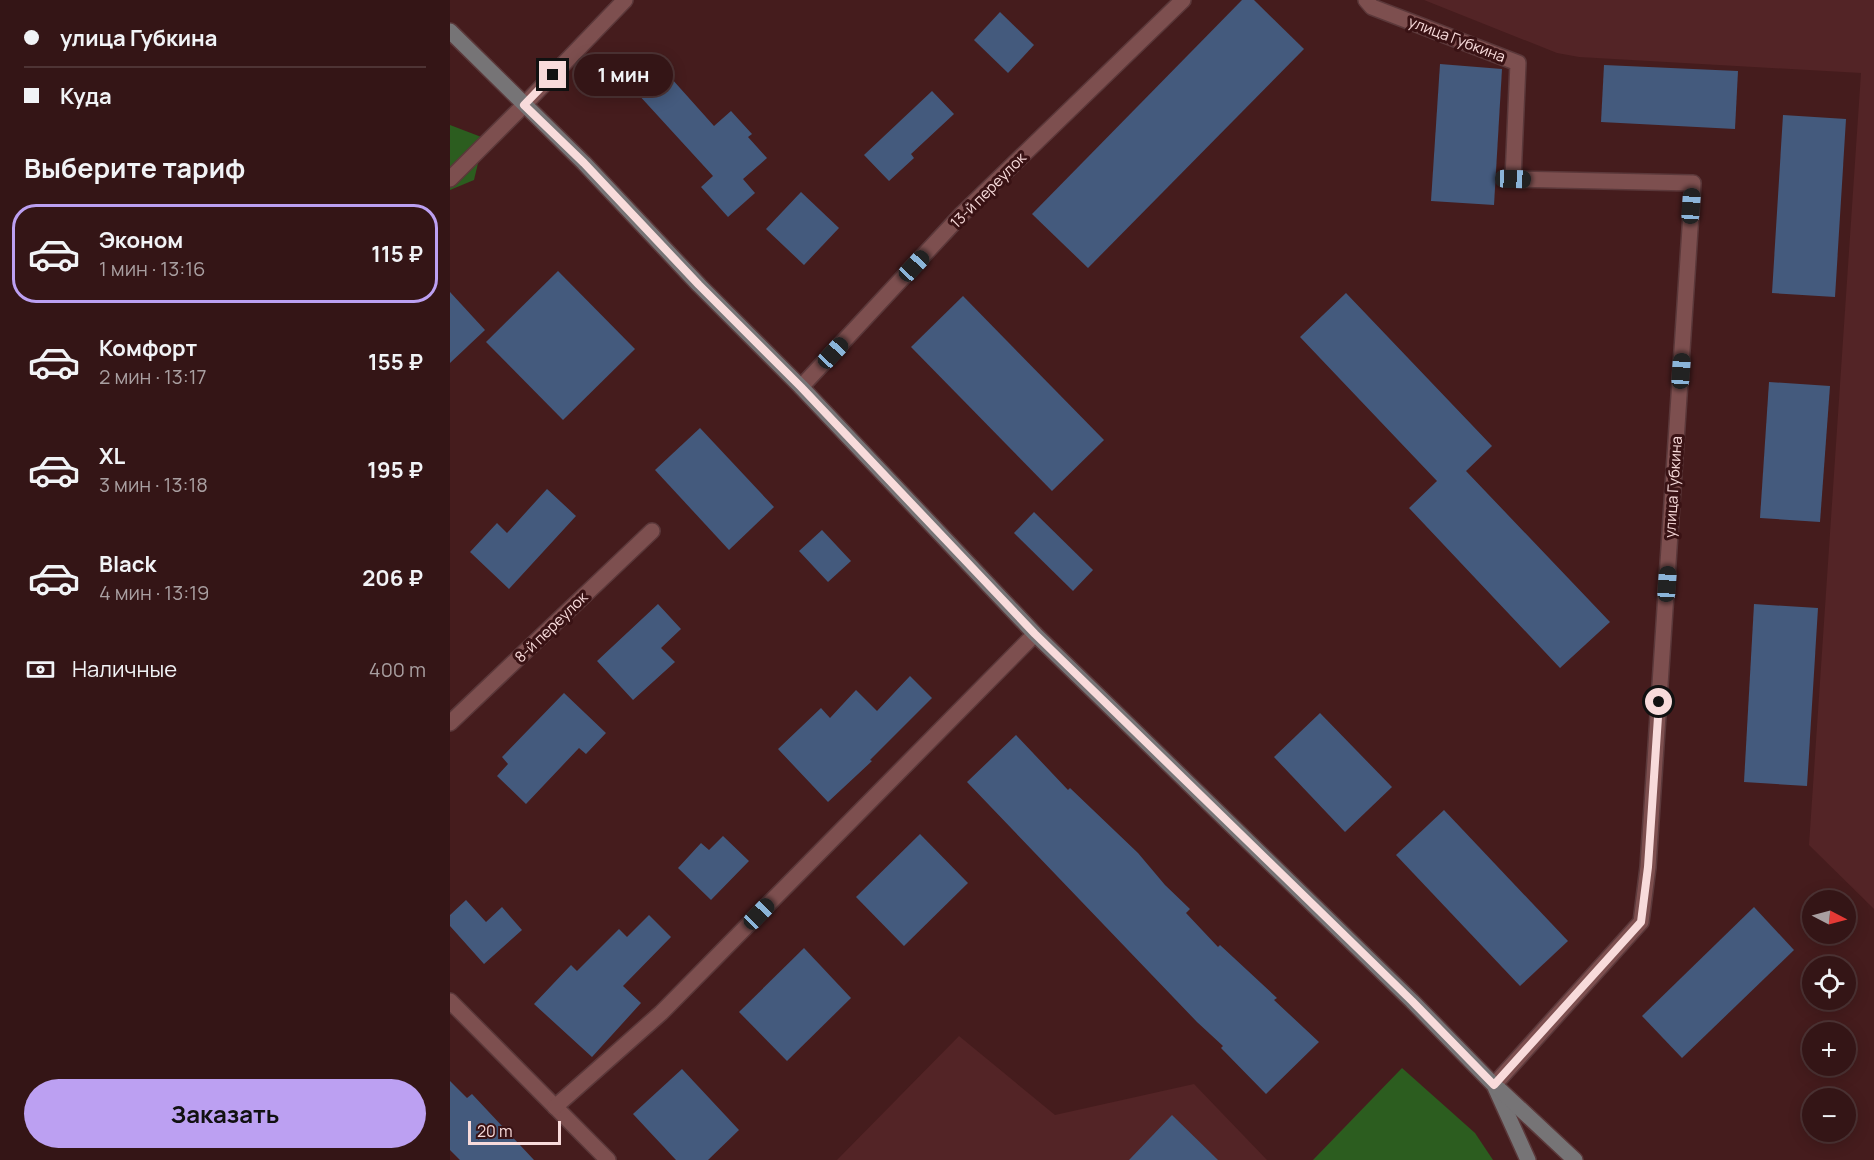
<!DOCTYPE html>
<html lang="ru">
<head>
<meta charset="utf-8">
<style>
	:root { --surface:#341516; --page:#3f2223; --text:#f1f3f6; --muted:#a99fa1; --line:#4e3435; --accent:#bca0f2 }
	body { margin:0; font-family:Manrope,sans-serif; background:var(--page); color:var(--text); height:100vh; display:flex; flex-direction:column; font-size:22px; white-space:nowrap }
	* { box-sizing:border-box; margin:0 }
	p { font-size:20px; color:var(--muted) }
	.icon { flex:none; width:33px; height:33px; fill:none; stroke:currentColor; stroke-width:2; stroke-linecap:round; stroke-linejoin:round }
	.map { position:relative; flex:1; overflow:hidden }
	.panel { display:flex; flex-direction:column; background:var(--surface); width:450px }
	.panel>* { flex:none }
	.banner { display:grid; align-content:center; height:132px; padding:0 24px; background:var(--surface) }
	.needle { width:39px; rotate:96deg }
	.fabs { position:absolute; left:1352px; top:890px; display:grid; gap:12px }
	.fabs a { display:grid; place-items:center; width:54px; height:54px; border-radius:50%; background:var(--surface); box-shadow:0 3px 15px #0003,0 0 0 2px var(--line); font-size:30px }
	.scale { position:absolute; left:18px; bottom:15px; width:93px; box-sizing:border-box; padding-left:6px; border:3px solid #f8dbdb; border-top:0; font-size:16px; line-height:21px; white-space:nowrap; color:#f8dbdb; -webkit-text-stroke:4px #391214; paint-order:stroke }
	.end { position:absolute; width:27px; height:27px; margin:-14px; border:8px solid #f8dbdb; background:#111; box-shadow:0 0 0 3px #111 }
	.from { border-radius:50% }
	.bubble { position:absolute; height:42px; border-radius:21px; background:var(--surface); box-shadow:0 3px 15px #0003,0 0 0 2px var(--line); font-size:20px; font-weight:700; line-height:42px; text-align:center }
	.car { position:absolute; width:18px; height:36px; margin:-18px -9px; border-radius:8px; box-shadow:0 0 4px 2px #0007; background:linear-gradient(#222 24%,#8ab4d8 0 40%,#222 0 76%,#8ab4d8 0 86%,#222 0) }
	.banner b { display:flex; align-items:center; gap:21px; height:57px; font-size:22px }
	.banner b+b { border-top:2px solid var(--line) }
	.banner i { width:15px; height:15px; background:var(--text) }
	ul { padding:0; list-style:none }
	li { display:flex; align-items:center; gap:18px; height:99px; margin:0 12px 9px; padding:0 12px; border:3px solid transparent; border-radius:24px }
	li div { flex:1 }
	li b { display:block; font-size:22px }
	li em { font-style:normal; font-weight:700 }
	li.on { border-color:var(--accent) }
	li>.icon { width:54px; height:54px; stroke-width:1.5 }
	h2 { padding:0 24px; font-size:27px; line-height:72px }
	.pay { display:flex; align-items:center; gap:15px; height:66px; padding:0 24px; font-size:22px }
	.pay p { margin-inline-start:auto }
	.button { display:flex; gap:12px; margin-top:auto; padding:12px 24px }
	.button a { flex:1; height:69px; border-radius:36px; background:var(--accent); color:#111; font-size:24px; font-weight:700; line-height:69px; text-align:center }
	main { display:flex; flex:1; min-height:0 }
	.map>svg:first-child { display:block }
</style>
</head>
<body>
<main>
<section class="panel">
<div class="banner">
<b><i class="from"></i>улица Губкина</b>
<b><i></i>Куда</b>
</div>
<h2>Выберите тариф</h2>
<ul>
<li class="on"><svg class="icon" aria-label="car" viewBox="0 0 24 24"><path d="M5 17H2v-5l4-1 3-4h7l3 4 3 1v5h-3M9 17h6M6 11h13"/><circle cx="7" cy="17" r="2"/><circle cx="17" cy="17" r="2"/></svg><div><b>Эконом</b><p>1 мин · 13:16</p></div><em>115 ₽</em></li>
<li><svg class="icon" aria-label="car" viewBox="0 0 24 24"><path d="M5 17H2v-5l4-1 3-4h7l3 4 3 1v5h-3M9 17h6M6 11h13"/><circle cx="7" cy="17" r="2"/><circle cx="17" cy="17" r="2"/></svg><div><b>Комфорт</b><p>2 мин · 13:17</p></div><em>155 ₽</em></li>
<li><svg class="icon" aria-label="car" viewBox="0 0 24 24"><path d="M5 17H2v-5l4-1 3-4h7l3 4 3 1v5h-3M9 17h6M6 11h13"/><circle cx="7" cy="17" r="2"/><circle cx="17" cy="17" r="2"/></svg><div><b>XL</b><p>3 мин · 13:18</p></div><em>195 ₽</em></li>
<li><svg class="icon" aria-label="car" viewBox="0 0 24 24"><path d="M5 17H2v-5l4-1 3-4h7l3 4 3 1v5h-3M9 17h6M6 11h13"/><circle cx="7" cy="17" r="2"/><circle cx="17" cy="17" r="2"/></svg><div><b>Black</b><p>4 мин · 13:19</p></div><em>206 ₽</em></li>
</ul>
<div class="pay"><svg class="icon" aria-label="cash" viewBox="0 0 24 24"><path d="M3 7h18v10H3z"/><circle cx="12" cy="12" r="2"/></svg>Наличные<p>400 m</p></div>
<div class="button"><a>Заказать</a></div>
</section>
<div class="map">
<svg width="1424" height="1160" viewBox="0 0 1424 1160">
	<rect width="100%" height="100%" fill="#451c1d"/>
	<!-- built -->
	<g fill="#532426">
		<path d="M 974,0 L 1424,0 L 1424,909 L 1359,845 L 1411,73 L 1129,57 L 1107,53 Z"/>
		<path d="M 509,1036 L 605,1115 L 744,1084 L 817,1160 L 387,1160 Z"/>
	</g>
	<!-- green -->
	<g fill="#2c5d1f">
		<path d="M 0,125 L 34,138 L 24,180 L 0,190 Z"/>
		<path d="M 952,1068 L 1025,1133 L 1043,1160 L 863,1160 Z"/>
	</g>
	<!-- building -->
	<g fill="#445a7d">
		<path d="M 792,0 L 804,0 L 854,49 L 638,268 L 582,214 Z"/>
		<path d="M 550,12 L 584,45 L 558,73 L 524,40 Z"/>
		<path d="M 990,64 L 1052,69 L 1044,205 L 981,201 Z"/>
		<path d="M 1154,65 L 1288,71 L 1285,129 L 1151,122 Z"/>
		<path d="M 213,69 L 264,126 L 281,111 L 302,134 L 298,137 L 317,158 L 293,179 L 305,193 L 278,217 L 251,187 L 263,176 L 187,93 Z"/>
		<path d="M 482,91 L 504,114 L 461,154 L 464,158 L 439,181 L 414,155 Z"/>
		<path d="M 1333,115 L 1396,119 L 1385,297 L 1322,293 Z"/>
		<path d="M 351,192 L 389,228 L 354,265 L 316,229 Z"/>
		<path d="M 108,271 L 185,349 L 113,420 L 36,342 Z"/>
		<path d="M 0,292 L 35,330 L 0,363 Z"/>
		<path d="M 896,293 L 1042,446 L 1016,471 L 1160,622 L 1110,668 L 959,508 L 987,481 L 850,337 Z"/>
		<path d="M 513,296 L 654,440 L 602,491 L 461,347 Z"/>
		<path d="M 1319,382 L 1380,386 L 1370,522 L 1310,518 Z"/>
		<path d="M 250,428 L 324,507 L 279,550 L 205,470 Z"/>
		<path d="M 97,489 L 126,516 L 59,589 L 20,552 L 47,523 L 57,533 Z"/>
		<path d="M 584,512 L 643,570 L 623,591 L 564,533 Z"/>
		<path d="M 372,530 L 401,561 L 378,582 L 349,551 Z"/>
		<path d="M 208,604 L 231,629 L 211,648 L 225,662 L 183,700 L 147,661 Z"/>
		<path d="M 1304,604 L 1368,608 L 1357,786 L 1294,782 Z"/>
		<path d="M 460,676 L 482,698 L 420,760 L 422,761 L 378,802 L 328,749 L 371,708 L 380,718 L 406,690 L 427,711 Z"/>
		<path d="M 114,693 L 156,733 L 136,754 L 129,748 L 76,804 L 47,776 L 58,764 L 52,757 Z"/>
		<path d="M 870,713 L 942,787 L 895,832 L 824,757 Z"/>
		<path d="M 566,735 L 618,790 L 620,788 L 688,853 L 715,885 L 740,909 L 736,913 L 768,947 L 770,945 L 827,998 L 824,1000 L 869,1042 L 816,1094 L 771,1048 L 773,1046 L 747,1022 L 517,782 Z"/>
		<path d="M 994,810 L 1118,941 L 1070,986 L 946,855 Z"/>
		<path d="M 470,834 L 518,883 L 454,946 L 406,897 Z"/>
		<path d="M 273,836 L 299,861 L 261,900 L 228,868 L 251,843 L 259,850 Z"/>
		<path d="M 16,900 L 36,922 L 52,907 L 72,930 L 34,964 L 0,926 L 0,915 Z"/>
		<path d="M 1304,907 L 1344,950 L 1232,1058 L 1192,1016 Z"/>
		<path d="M 199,915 L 221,937 L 173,986 L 191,1003 L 142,1057 L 84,1004 L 121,965 L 127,971 L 169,929 L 177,937 Z"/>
		<path d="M 354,948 L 401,998 L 337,1061 L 289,1012 Z"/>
		<path d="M 232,1069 L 289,1130 L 258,1160 L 226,1160 L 183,1114 Z"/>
		<path d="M 0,1081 L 17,1098 L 22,1094 L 84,1160 L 10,1160 L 0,1150 Z"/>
		<path d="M 722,1115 L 768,1160 L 679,1160 Z"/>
	</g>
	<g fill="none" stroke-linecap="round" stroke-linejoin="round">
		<defs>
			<g id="street">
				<path d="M 916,0 L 922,7 L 1068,63 L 1063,179 L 1243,183 L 1198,867 L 1191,922 L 1044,1085"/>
				<path d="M 0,179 L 74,105 L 175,0"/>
				<path d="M 351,387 L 512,214 L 733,0"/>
				<path d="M 0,723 L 202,531"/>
				<path d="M 0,1001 L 158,1160"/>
				<path d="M 105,1107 L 211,1013 L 585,634"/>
			</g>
			<g id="secondary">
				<path d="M 0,31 L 134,163 L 249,285 L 351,387 L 585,634 L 962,1001 L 1044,1085 L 1078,1160"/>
				<path d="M 1049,1089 L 1125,1160"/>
			</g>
		</defs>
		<!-- street casing -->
		<use href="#street" stroke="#5b383a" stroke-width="18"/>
		<!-- secondary casing -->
		<use href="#secondary" stroke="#5b383a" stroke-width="18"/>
		<!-- street -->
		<use href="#street" stroke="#7d4f4f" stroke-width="15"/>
		<!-- secondary -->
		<use href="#secondary" stroke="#767476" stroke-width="15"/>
	</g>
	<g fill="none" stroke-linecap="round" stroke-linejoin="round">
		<!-- route -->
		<path stroke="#f8dbdb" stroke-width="8" d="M 103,75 L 74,105 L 134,163 L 249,285 L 351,387 L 585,634 L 962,1001 L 1044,1085 L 1191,922 L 1198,867 L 1209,702"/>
	</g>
	<g text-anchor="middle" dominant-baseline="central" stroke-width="6" stroke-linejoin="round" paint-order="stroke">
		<!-- street labels -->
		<g font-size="15" fill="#f8dbdb" stroke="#391214">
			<text transform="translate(1007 39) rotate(21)">улица Губкина</text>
			<text transform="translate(538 190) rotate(-45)">13-й переулок</text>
			<text transform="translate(1223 487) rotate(-86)">улица Губкина</text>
			<text transform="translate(101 627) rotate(-44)">8-й переулок</text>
		</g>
	</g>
</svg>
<div class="fabs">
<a><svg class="needle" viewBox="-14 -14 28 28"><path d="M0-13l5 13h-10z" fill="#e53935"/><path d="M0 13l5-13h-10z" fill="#a99fa1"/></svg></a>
<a><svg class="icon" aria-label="locate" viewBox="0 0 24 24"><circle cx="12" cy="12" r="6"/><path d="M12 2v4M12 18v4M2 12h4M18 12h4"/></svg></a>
<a>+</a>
<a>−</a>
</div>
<div class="scale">20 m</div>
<i class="end from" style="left:1209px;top:702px"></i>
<i class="end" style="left:103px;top:75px"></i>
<div class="bubble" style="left:124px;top:54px;width:99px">1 мин</div>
<i class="car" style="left:1063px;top:179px;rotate:92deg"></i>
<i class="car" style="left:1241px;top:206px;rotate:4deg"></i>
<i class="car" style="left:464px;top:266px;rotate:43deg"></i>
<i class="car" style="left:383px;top:353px;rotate:43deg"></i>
<i class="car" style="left:1231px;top:371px;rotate:4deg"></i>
<i class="car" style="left:1217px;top:584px;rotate:4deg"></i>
<i class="car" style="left:309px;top:914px;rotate:44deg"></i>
</div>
</main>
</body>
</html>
